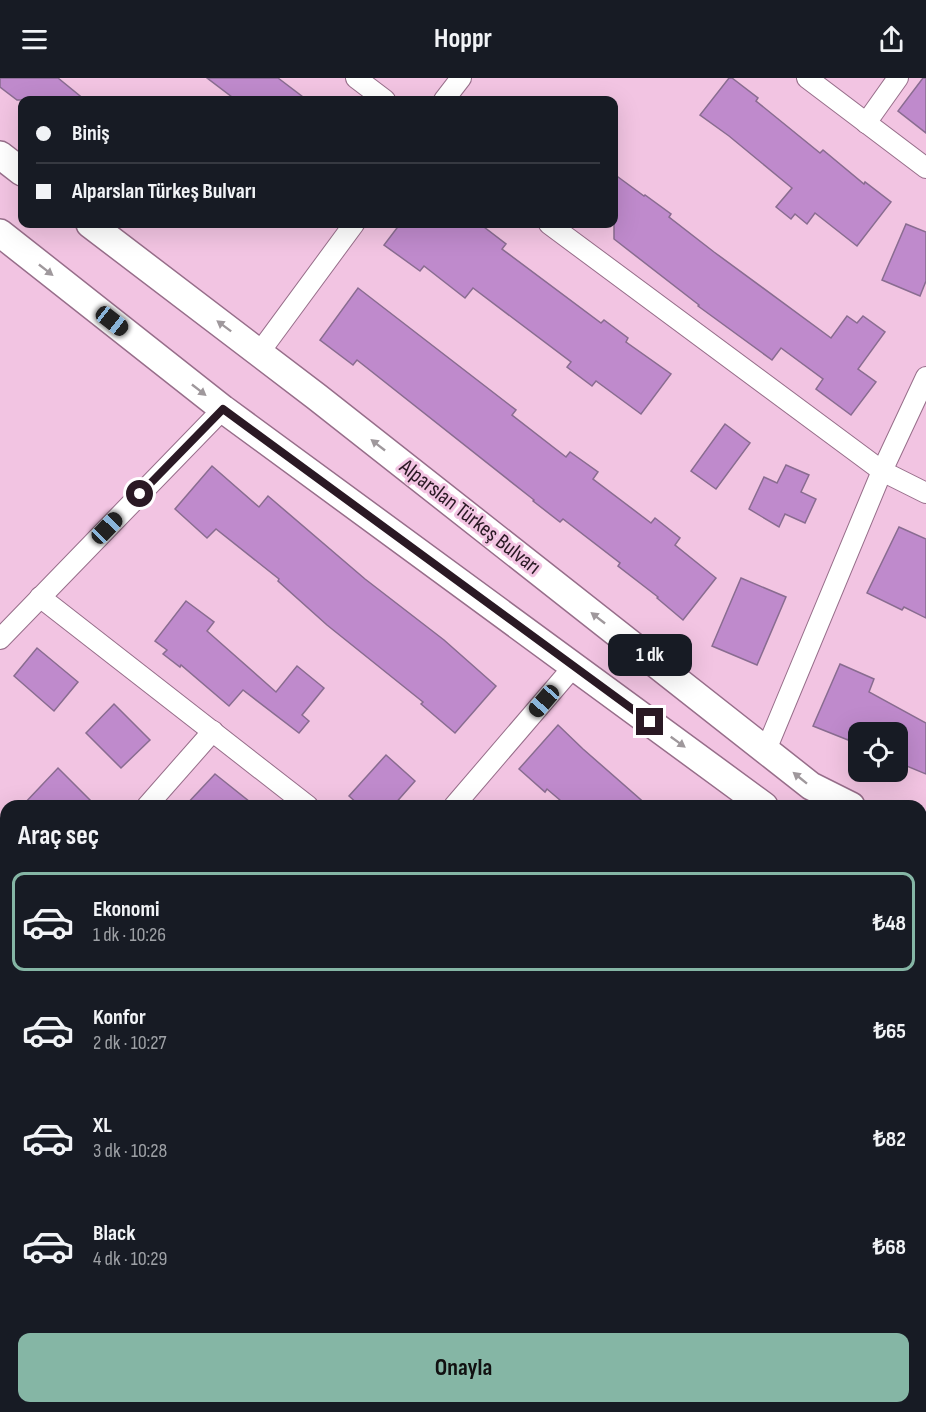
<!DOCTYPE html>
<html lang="tr">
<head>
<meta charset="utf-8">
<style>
	:root { --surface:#171b24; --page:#242831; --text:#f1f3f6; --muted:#9ea1a6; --line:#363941; --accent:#85b6a5 }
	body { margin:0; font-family:"Sofia Sans Condensed",sans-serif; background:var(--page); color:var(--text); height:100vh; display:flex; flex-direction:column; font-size:22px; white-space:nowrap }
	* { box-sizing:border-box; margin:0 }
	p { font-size:20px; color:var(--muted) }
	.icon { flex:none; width:33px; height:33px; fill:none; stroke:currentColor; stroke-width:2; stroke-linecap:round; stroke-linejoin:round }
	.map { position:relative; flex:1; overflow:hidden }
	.drawer { position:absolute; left:0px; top:722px; width:927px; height:614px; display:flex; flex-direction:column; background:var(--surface); border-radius:18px 18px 0 0; box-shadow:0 6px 24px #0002 }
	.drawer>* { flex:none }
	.hud { position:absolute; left:18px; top:18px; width:600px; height:132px; border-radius:12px; box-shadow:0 6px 24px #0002; display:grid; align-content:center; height:132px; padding:0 18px; background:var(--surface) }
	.buttons { position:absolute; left:848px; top:644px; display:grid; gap:12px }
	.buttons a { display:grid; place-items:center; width:60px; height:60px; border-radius:12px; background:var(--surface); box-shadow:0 6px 24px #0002; font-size:30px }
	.end { position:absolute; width:27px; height:27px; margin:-14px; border:8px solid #2a1924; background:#fff; box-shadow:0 0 0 3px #fff }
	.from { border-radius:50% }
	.bubble { position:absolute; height:42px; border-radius:12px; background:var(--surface); box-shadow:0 6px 24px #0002; font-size:20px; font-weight:700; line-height:42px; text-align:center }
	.car { position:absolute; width:18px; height:36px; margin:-18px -9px; border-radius:8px; box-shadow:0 0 4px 2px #0007; background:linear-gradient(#222 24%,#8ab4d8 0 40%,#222 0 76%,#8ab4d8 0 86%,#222 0) }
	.hud b { display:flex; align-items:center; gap:21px; height:57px; font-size:22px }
	.hud b+b { border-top:2px solid var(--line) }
	.hud i { width:15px; height:15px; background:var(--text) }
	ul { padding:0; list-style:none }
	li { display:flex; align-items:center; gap:18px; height:99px; margin:0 12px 9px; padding:0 6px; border:3px solid transparent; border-radius:12px }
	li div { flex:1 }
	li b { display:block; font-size:22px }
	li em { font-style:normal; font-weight:700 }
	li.active { border-color:var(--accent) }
	li>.icon { width:54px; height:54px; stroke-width:1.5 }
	h2 { padding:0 18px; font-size:27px; line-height:72px }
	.button { display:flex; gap:12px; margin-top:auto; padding:12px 18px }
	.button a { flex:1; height:69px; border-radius:12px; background:var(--accent); color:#111; font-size:24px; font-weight:700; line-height:69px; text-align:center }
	header { display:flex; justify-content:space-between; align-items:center; height:78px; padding:0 18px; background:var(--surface); font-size:27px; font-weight:700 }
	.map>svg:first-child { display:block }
</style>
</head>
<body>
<header><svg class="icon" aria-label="menu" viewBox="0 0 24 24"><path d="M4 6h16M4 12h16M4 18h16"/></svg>Hoppr<svg class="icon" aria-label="share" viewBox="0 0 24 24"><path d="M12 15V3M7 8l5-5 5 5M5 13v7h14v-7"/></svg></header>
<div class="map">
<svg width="926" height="1334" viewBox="0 0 926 1334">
	<defs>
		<pattern id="grass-dots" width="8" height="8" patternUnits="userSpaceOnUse" patternTransform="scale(1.5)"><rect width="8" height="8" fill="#f6b39c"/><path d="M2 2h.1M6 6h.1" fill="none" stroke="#d39986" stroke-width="1.8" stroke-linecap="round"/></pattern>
		<pattern id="park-crowns" width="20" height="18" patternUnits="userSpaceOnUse" patternTransform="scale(1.5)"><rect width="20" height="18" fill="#f6b39c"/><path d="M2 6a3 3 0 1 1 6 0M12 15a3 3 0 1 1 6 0" fill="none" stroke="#d39986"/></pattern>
	</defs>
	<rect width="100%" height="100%" fill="#f2c4e2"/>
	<!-- grass -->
	<path fill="url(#grass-dots)" d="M 926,1233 L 926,1334 L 798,1334 L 804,1329 L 921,1329 L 921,1237 Z"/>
	<!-- park -->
	<path fill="url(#park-crowns)" d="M 529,1329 L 633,1329 L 626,1334 L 522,1334 Z"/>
	<!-- building -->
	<g fill="#bf8acc" stroke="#896c90" stroke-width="1.5">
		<path d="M 0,0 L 58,0 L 85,22 L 17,22 L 0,9 Z"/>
		<path d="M 207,0 L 278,0 L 307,22 L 236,22 Z"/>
		<path d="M 729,0 L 732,0 L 758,20 L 756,23 L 820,75 L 823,72 L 864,106 L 865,104 L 891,124 L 857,168 L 815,135 L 807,146 L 795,136 L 791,141 L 776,129 L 792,110 L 729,58 L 700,37 Z"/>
		<path d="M 923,0 L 926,0 L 926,55 L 898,33 Z"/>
		<path d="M 614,96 L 644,118 L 645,117 L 671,136 L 669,139 L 714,174 L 831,260 L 847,238 L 857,245 L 863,238 L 885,254 L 858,291 L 876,304 L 851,337 L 816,311 L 823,301 L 781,270 L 772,282 L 698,228 L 699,227 L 614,161 Z"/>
		<path d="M 400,146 L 480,146 L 506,166 L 502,171 L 601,245 L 604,242 L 628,260 L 626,264 L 671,296 L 641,336 L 596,303 L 592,308 L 567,289 L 571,284 L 473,210 L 465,220 L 424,188 L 420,193 L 384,167 Z"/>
		<path d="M 906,146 L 926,154 L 926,203 L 920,218 L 882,202 Z"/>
		<path d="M 358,210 L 516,332 L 512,337 L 566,379 L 570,374 L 598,394 L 593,401 L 651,445 L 655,440 L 680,460 L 675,467 L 716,500 L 683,542 L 657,520 L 658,519 L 618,488 L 620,485 L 563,441 L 560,444 L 533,423 L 534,422 L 357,282 L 353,287 L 320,262 Z"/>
		<path d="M 725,346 L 750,365 L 716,411 L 691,393 Z"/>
		<path d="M 786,387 L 809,397 L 801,414 L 816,421 L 805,445 L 785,436 L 779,449 L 749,431 L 764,399 L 777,405 Z"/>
		<path d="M 212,388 L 259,429 L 268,418 L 365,501 L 444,562 L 496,608 L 455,655 L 421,626 L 423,624 L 327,547 L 278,503 L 279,501 L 216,451 L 207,460 L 175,431 Z"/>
		<path d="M 899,449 L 926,461 L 926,540 L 904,529 L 902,532 L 867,515 Z"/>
		<path d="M 741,500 L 786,519 L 757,587 L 712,568 Z"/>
		<path d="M 186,523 L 214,544 L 207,553 L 276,614 L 297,588 L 324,610 L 302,637 L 309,643 L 299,655 L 243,612 L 229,628 L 181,587 L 180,589 L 163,576 L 167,572 L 155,563 Z"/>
		<path d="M 37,570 L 78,604 L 54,633 L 14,598 Z"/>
		<path d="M 840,586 L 874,601 L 869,614 L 926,645 L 926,696 L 897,684 L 897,654 L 851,654 L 848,662 L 813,648 Z"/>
		<path d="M 114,626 L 150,662 L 121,690 L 86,655 Z"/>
		<path d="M 558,647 L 583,671 L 648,728 L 567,728 L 547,711 L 545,714 L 519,691 Z"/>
		<path d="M 386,677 L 415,703 L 393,728 L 360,728 L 349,718 Z"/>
		<path d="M 58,690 L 96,728 L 22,728 Z"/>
		<path d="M 215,696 L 255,728 L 185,728 Z"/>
	</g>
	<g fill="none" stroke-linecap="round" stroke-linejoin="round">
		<defs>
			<g id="street">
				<path d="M 356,0 L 385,22"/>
				<path d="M 807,0 L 926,90"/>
				<path d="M 444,22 L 461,0"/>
				<path d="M 866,45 L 898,0"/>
				<path d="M 549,146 L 882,393 L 926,415"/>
				<path d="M 259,275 L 354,146"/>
				<path d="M 40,519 L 308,728"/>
				<path d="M 0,561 L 223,331"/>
				<path d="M 766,672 L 882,393 L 926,299"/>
				<path d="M 147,728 L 213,653"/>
				<path d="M 454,728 L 574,588"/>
				<path d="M 0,894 L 6,888"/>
				<path d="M 0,969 L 6,975"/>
				<path d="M 0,1232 L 6,1225"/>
				<path d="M 392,1329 L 396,1334"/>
				<path d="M 220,1334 L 225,1329"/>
				<path d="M 507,1334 L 514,1329"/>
			</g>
			<g id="secondary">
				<path d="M 0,77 L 22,94"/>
				<path d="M 90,146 L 317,319 L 811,708 L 851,728"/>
				<path d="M 0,155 L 223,331 L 764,728"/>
				<path d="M 921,761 L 926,763"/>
				<path d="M 921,826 L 926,829"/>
				<path d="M 921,1127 L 926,1124"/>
				<path d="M 921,1179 L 926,1175"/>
				<path d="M 660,1334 L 667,1329"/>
				<path d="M 727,1334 L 734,1329"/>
			</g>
		</defs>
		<!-- street casing -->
		<use href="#street" stroke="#976e8a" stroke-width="22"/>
		<!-- secondary casing -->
		<use href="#secondary" stroke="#976e8a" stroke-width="30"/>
		<!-- street -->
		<use href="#street" stroke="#fff" stroke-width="20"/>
		<!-- secondary -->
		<use href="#secondary" stroke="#fff" stroke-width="27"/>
	</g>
	<!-- one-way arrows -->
	<defs><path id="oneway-solid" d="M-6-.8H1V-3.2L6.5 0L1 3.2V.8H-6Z" transform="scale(1.5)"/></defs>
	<g fill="#9f989c">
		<use href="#oneway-solid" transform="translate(46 192) rotate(38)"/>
		<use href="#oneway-solid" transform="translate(224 248) rotate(-143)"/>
		<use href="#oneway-solid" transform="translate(199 312) rotate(38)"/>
		<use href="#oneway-solid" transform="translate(378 367) rotate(-142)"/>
		<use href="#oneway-solid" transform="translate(598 540) rotate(-142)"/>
		<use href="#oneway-solid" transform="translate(678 664) rotate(36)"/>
		<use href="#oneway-solid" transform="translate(800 700) rotate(-141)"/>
	</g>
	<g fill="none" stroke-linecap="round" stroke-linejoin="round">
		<!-- route -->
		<path stroke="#2a1924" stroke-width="8" d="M 140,416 L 223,331 L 650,644"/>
	</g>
	<g text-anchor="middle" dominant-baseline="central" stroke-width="6" stroke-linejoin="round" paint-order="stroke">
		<!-- street labels -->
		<g font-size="22" fill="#2a1924" stroke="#f2c4e2">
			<text transform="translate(470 439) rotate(38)">Alparslan Türkeş Bulvarı</text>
		</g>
	</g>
</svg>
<div class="buttons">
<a><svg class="icon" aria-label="locate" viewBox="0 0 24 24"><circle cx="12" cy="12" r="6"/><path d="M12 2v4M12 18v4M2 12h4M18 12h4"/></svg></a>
</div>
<i class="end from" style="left:140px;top:416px"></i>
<i class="end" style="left:650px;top:644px"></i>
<div class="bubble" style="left:608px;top:556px;width:84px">1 dk</div>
<i class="car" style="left:112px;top:243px;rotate:128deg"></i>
<i class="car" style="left:107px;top:450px;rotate:44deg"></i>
<i class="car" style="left:544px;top:623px;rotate:221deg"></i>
<div class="hud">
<b><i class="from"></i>Biniş</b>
<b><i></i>Alparslan Türkeş Bulvarı</b>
</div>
<section class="drawer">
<h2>Araç seç</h2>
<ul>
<li class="active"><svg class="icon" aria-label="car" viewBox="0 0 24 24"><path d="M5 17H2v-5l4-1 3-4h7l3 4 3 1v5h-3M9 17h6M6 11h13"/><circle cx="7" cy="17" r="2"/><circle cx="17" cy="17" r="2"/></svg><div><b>Ekonomi</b><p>1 dk · 10:26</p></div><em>₺48</em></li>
<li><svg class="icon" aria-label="car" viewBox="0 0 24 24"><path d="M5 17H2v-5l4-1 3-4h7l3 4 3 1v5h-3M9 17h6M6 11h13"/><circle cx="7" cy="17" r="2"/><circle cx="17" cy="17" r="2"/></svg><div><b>Konfor</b><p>2 dk · 10:27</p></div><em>₺65</em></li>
<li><svg class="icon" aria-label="car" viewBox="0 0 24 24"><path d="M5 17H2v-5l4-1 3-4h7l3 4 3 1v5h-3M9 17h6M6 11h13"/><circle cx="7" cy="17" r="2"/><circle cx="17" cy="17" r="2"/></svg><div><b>XL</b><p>3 dk · 10:28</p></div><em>₺82</em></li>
<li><svg class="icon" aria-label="car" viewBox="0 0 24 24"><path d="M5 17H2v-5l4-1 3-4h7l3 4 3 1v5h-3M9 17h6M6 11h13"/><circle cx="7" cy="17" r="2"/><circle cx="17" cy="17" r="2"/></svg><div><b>Black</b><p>4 dk · 10:29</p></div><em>₺68</em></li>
</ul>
<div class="button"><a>Onayla</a></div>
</section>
</div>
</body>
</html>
